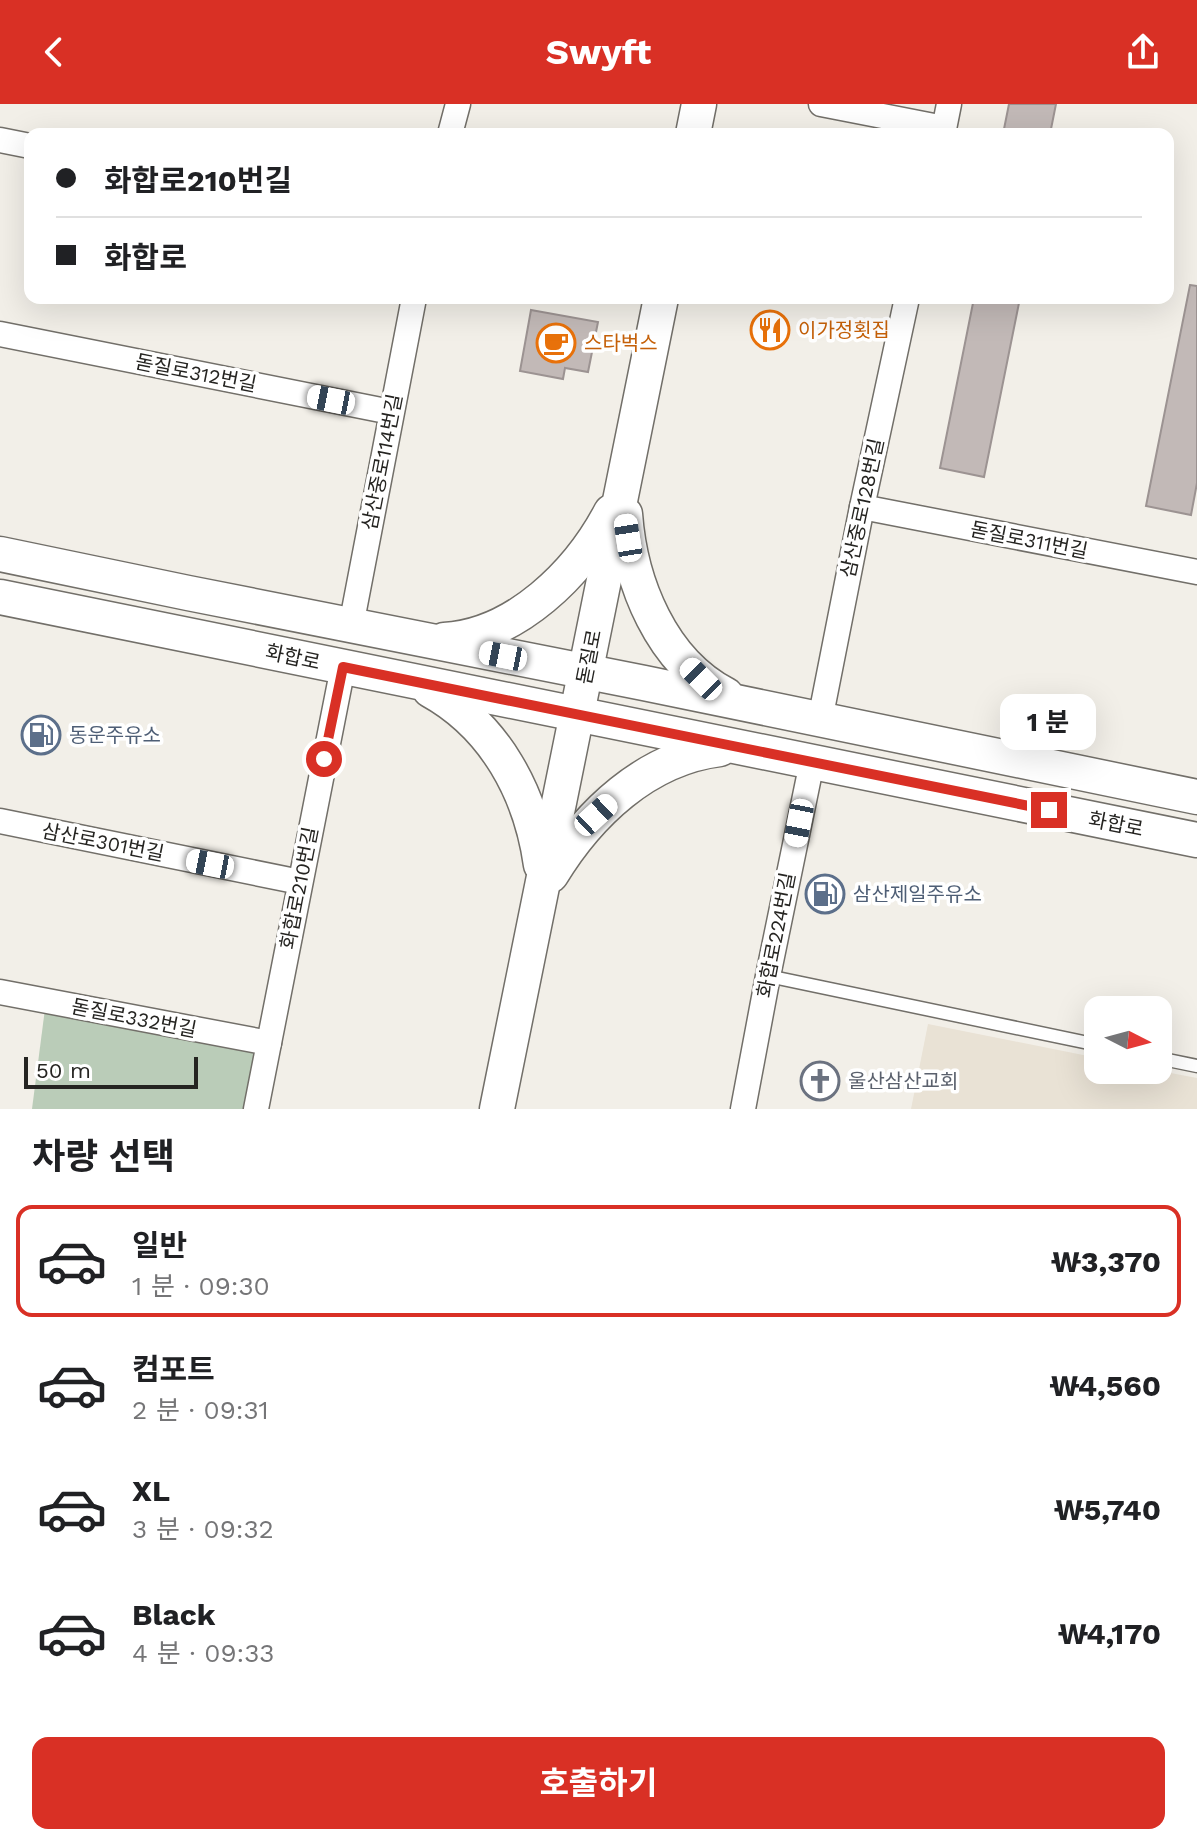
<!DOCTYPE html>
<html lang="ko">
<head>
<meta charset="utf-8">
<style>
	:root { --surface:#fff; --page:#f2f2f2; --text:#202124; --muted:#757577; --line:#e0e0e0; --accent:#d93025 }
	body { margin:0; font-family:"Work Sans","Noto Sans KR",sans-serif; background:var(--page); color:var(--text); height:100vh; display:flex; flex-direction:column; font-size:30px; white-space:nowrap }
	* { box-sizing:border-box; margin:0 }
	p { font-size:26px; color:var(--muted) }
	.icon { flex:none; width:44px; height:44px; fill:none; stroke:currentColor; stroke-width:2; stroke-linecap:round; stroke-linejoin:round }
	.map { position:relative; height:1005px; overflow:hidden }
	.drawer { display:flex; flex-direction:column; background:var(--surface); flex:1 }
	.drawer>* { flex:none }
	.banner { position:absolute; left:24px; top:24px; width:1150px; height:176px; border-radius:16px; box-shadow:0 8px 32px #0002; display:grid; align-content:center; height:176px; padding:0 32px; background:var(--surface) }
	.needle { width:52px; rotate:96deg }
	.buttons { position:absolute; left:1084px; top:892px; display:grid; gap:16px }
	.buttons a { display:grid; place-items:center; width:88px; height:88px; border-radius:16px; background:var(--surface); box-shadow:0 8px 32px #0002; font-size:40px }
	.scale { position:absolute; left:24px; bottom:20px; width:174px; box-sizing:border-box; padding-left:8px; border:4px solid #252421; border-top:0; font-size:22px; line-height:28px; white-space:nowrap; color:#252421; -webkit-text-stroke:6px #fff; paint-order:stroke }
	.end { position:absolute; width:36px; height:36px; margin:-18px; border:10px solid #d93025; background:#fff; box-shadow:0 0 0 4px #fff }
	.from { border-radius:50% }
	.bubble { position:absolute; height:56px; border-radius:16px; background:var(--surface); box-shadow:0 8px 32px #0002; font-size:26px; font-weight:700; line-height:56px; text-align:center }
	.car { position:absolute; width:24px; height:48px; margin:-24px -12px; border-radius:10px; box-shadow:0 0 6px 2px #0007; background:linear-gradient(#fff 24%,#345 0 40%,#fff 0 76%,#345 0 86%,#fff 0) }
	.banner b { display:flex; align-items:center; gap:28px; height:76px; font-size:30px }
	.banner b+b { border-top:2px solid var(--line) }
	.banner i { width:20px; height:20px; background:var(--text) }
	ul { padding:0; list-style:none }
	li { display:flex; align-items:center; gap:24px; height:112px; margin:0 16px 12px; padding:0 16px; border:4px solid transparent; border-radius:16px }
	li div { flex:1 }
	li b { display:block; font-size:30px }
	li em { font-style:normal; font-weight:700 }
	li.selected { border-color:var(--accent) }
	li>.icon { width:72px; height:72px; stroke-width:1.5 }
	h2 { padding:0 32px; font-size:36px; line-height:96px }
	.primary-button { display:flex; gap:16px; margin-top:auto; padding:16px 32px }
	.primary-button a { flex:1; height:92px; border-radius:16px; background:var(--accent); color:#fff; font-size:32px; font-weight:700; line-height:92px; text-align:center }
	header { display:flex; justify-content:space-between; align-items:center; height:104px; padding:0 32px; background:var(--accent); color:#fff; font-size:36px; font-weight:700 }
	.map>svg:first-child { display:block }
</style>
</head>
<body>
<header><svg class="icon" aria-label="back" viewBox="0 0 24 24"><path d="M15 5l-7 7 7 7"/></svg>Swyft<svg class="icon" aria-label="share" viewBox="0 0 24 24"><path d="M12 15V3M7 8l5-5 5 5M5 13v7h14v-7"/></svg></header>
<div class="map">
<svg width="1197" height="1005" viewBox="0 0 1197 1005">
	<rect width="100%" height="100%" fill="#f2efe8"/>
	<!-- built -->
	<path fill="#e9e2d5" d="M 928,920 L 1098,954 L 1098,966 L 1155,966 L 1197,974 L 1197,1005 L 911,1005 Z"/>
	<!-- green -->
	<path fill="#baccb8" d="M 46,897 L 269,939 L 256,1005 L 32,1005 Z"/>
	<!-- building -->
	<g fill="#c2b9b7" stroke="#9c9392" stroke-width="2">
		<path d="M 1009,0 L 1056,0 L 1050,30 L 1003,30 Z"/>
		<path d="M 1190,181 L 1197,182 L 1197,379 L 1191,411 L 1146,402 Z"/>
		<path d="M 974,194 L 1020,194 L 984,373 L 940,364 Z"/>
		<path d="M 531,206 L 598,218 L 588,268 L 565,264 L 563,275 L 520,267 Z"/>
	</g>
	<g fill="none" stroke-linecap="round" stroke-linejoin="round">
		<defs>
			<g id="lane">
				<path d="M 768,872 L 1098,941"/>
				<path d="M 1158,954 L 1197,962"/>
			</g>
			<g id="street">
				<path d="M 821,0 L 944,24"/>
				<path d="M 450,30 L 458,0"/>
				<path d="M 943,30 L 949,0"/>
				<path d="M 0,36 L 30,42"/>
				<path d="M 0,230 L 391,308"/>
				<path d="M 862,403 L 1197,468"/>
				<path d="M 351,522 L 414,194"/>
				<path d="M 820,616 L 862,403 L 907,194"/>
				<path d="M 0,717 L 300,778"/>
				<path d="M 0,888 L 269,939"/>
				<path d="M 256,1005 L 343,563"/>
				<path d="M 743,1005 L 768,872 L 812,658"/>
			</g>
			<g id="secondary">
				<path d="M 693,30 L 699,0"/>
				<path d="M 625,410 C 630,479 661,557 726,591"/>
				<path d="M 0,450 L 188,489 L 644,579 L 1197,693"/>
				<path d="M 0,493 L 1197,736"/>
				<path d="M 444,536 C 516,532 579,469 611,408"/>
				<path d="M 430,586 C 495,622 531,689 541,761"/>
				<path d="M 551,771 C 588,710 646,654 720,645"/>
				<path d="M 497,1005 L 661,194"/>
			</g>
		</defs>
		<!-- lane casing -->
		<use href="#lane" stroke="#726f69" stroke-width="15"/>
		<!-- street casing -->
		<use href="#street" stroke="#726f69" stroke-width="27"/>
		<!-- secondary casing -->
		<use href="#secondary" stroke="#726f69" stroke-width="37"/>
		<!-- lane -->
		<use href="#lane" stroke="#fff" stroke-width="12"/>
		<!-- street -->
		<use href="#street" stroke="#fff" stroke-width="24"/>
		<!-- secondary -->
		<use href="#secondary" stroke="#fff" stroke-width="34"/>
	</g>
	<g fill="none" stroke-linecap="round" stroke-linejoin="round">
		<!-- route -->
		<path stroke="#d93025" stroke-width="10" d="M 324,655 L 343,563 L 1049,706"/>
	</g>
	<!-- icons -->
	<defs>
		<symbol id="restaurant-ring" viewBox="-11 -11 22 22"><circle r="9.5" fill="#fff" stroke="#e8710a" stroke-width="1.5"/><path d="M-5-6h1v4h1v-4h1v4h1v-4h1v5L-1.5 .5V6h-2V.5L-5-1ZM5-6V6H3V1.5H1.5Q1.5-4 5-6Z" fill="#e8710a"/></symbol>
		<symbol id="cafe-ring" viewBox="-11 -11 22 22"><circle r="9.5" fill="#fff" stroke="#e8710a" stroke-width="1.5"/><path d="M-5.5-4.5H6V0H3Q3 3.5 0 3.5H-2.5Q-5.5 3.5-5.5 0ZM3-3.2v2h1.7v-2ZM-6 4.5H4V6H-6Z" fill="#e8710a"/></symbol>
		<symbol id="fuel-ring" viewBox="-11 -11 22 22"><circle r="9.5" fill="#fff" stroke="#5c6f8a" stroke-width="1.5"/><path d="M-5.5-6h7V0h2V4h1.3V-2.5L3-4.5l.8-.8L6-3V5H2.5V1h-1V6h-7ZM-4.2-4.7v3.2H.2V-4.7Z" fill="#5c6f8a"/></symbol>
		<symbol id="church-ring" viewBox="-11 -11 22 22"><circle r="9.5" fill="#fff" stroke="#6b7280" stroke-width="1.5"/><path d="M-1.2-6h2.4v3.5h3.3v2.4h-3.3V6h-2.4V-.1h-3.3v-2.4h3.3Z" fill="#6b7280"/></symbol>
	</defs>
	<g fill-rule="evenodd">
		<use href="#restaurant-ring" x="748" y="204" width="44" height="44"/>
		<use href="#cafe-ring" x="534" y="217" width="44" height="44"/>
		<use href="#fuel-ring" x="19" y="609" width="44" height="44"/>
		<use href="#fuel-ring" x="803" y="768" width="44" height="44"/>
		<use href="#church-ring" x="798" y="955" width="44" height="44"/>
	</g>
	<g text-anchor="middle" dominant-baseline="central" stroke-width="7" stroke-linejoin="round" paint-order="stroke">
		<!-- food labels -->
		<g font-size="20" fill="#c56008" stroke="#fff" text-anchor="start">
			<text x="798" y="226">이가정횟집</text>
			<text x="584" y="239">스타벅스</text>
		</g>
		<!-- street labels -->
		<g font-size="20" fill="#252421" stroke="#fff">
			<text transform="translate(196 269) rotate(11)">돋질로312번길</text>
			<text transform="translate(382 358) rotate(-79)">삼산중로114번길</text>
			<text transform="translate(862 404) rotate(-78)">삼산중로128번길</text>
			<text transform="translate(1029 436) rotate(11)">돋질로311번길</text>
			<text transform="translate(293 553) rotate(12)">화합로</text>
			<text transform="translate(589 553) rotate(-79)">돋질로</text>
			<text transform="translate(1116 720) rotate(11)">화합로</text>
			<text transform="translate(103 738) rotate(11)">삼산로301번길</text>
			<text transform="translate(299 784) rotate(-79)">화합로210번길</text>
			<text transform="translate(776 831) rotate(-79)">화합로224번길</text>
			<text transform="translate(134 914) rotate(11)">돋질로332번길</text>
		</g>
		<!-- service labels -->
		<g font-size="20" fill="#4e5e75" stroke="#fff" text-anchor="start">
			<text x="69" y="631">동운주유소</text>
			<text x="853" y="790">삼산제일주유소</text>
		</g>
		<!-- worship labels -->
		<g font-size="20" fill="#5b616d" stroke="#fff" text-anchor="start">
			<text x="848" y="977">울산삼산교회</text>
		</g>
	</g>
</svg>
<div class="buttons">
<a><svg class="needle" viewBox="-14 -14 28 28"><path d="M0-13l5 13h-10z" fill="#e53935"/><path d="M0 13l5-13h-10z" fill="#757577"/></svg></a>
</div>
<div class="scale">50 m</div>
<i class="end from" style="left:324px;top:655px"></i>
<i class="end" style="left:1049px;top:706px"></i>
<div class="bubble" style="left:1000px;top:590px;width:96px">1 분</div>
<i class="car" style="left:331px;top:296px;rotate:281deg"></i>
<i class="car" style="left:628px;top:434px;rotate:351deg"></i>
<i class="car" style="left:503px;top:552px;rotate:281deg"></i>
<i class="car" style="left:701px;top:575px;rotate:315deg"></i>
<i class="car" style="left:596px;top:711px;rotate:47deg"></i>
<i class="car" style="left:799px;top:719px;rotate:191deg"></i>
<i class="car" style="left:210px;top:760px;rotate:281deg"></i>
<div class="banner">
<b><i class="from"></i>화합로210번길</b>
<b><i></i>화합로</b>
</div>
</div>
<section class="drawer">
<h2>차량 선택</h2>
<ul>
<li class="selected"><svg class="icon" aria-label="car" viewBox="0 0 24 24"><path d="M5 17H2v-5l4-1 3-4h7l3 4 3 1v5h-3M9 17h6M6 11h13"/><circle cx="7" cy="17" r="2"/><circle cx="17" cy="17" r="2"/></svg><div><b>일반</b><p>1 분 · 09:30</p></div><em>₩3,370</em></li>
<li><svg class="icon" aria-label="car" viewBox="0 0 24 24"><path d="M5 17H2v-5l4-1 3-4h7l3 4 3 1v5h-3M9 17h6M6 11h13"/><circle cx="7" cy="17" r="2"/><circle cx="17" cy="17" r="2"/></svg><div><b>컴포트</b><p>2 분 · 09:31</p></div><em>₩4,560</em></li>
<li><svg class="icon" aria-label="car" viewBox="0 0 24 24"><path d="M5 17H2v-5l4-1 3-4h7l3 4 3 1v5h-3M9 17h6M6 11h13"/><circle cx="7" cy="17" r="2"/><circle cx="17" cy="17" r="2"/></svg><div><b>XL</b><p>3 분 · 09:32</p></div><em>₩5,740</em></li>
<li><svg class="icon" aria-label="car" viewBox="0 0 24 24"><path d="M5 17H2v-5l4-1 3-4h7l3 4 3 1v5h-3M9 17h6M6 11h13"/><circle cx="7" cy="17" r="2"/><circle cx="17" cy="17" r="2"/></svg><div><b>Black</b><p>4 분 · 09:33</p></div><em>₩4,170</em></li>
</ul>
<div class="primary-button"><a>호출하기</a></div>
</section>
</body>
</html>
